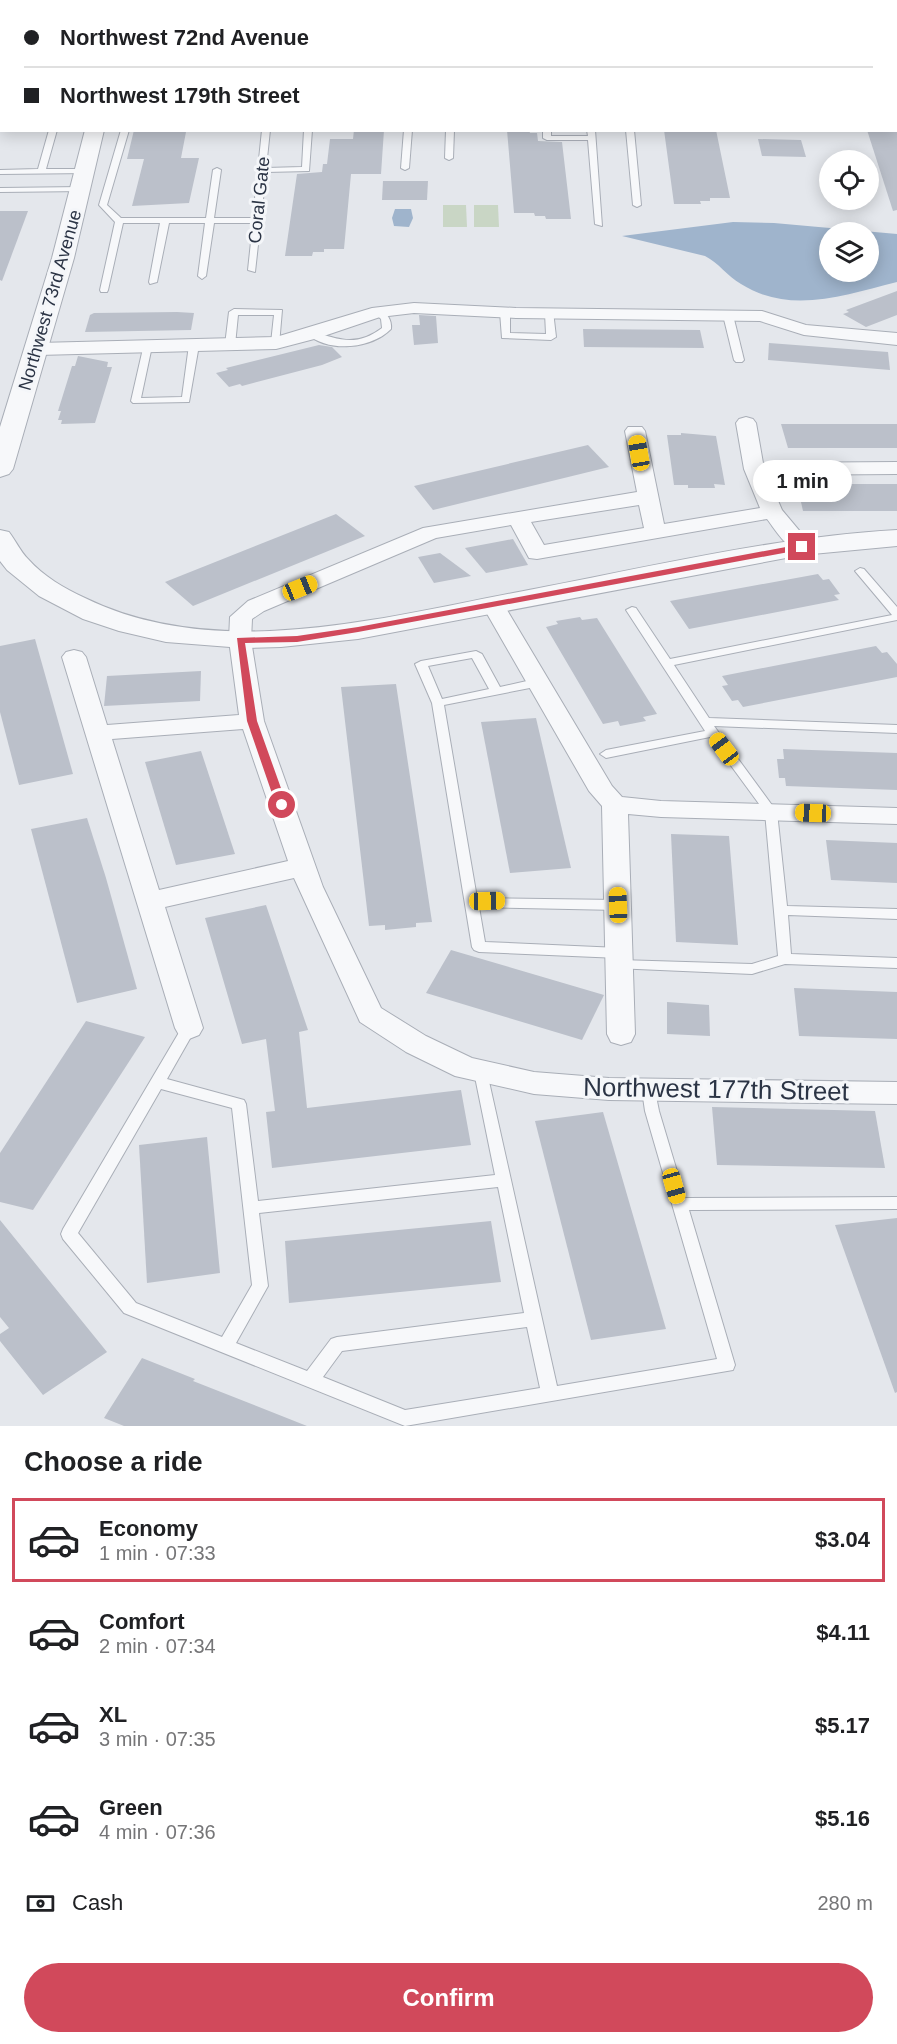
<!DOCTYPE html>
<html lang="en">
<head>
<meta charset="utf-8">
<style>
	:root { --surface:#fff; --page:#f2f2f2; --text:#202124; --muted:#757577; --line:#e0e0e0; --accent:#d1495b }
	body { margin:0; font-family:Helvetica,sans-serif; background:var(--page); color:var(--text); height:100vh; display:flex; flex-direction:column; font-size:22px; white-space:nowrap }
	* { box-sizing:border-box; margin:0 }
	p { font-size:20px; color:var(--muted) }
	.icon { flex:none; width:33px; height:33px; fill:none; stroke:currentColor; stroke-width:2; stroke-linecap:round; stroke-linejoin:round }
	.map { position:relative; height:1426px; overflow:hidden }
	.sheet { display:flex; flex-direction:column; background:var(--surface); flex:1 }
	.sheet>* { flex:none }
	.guide { position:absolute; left:0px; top:0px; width:897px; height:132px; box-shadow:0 3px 15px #0003; display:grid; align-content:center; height:132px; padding:0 24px; background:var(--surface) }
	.controls { position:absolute; left:819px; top:150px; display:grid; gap:12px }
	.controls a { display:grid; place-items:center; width:60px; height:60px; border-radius:50%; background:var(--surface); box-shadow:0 3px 15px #0003; font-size:30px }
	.end { position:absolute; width:27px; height:27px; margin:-14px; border:8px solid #d1495b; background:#fff; box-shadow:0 0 0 3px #fff }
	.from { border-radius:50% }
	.bubble { position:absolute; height:42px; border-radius:21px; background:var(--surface); box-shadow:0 3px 15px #0003; font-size:20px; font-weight:700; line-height:42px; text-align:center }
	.car { position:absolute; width:18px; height:36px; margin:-18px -9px; border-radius:8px; box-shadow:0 0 4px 2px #0007; background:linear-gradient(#f5c518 24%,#345 0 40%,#f5c518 0 76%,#345 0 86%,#f5c518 0) }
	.guide b { display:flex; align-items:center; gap:21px; height:57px; font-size:22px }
	.guide b+b { border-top:2px solid var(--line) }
	.guide i { width:15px; height:15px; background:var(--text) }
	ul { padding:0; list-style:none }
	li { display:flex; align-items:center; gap:18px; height:84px; margin:0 12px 9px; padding:0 12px; border:3px solid transparent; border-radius:0px }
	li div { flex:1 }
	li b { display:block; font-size:22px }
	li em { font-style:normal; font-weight:700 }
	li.on { border-color:var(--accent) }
	li>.icon { width:54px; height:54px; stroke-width:1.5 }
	h2 { padding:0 24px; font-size:27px; line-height:72px }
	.pay { display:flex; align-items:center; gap:15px; height:66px; padding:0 24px; font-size:22px }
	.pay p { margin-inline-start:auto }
	.primary-button { display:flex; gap:12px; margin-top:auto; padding:12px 24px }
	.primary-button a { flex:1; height:69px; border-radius:36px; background:var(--accent); color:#fff; font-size:24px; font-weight:700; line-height:69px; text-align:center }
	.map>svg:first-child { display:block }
</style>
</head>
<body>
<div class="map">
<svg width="897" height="1426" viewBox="0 0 897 1426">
	<rect width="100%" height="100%" fill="#e4e7ec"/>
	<!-- green -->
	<g fill="#c9d6c5">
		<path d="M 443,205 L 466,205 L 467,227 L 443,227 Z"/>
		<path d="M 474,205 L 498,205 L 499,227 L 474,227 Z"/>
	</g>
	<!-- water -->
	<g fill="#9fb4cc" fill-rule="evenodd">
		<path d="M 395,209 L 411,209 L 413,218 L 409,227 L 394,226 L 392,218 Z"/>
		<path d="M 733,222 L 774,223 L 897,234 L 897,282 C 845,295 790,315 741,284 C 727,276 719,263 705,256 L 622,236 ZM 868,232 L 868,272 L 830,272 L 830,232 Z"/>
	</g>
	<!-- building -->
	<g fill="#bbc0ca">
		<path d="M 134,130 L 186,132 L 181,158 L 199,158 L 189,203 L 132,206 L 144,159 L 127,159 Z"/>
		<path d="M 354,130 L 384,130 L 381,174 L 351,174 L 344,249 L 324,249 L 324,252 L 313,252 L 312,256 L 285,256 L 297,174 L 322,172 L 323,164 L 327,164 L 330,139 L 353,139 Z"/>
		<path d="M 507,130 L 529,130 L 530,133 L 537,133 L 538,141 L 562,142 L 571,219 L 546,219 L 545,216 L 535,216 L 534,213 L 514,213 Z"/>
		<path d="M 664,130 L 716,130 L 730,198 L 710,198 L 710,201 L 700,201 L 701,204 L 674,204 Z"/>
		<path d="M 867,130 L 897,131 L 897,210 L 893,211 Z"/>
		<path d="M 758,139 L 801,140 L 806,157 L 762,156 Z"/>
		<path d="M 383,181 L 428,181 L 427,200 L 382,200 Z"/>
		<path d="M 0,211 L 28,211 L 2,281 L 0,280 Z"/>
		<path d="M 897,291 L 897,315 L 866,327 L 843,314 L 849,312 L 846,310 Z"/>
		<path d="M 177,312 L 194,313 L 191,330 L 85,332 L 90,315 L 94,313 Z"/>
		<path d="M 419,315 L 436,316 L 438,343 L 414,345 L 412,325 L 420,325 Z"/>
		<path d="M 583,329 L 700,330 L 704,348 L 584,347 Z"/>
		<path d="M 769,343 L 888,352 L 890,370 L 768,360 Z"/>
		<path d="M 319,345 L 332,347 L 342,357 L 322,365 L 242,386 L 240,384 L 229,387 L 216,373 L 228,370 L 226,368 Z"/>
		<path d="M 78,356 L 108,362 L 107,367 L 112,367 L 95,423 L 61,424 L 62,420 L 58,420 L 61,411 L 58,411 L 72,366 L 75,366 Z"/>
		<path d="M 781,424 L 897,424 L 897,448 L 788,448 Z"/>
		<path d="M 681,433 L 716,436 L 725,485 L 714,484 L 715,488 L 688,488 L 688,485 L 674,485 L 667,435 L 681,435 Z"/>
		<path d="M 588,445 L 609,467 L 433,510 L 414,486 Z"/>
		<path d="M 797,484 L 897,484 L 897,511 L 803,511 Z"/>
		<path d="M 336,514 L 365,536 L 193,606 L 165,582 Z"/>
		<path d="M 513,539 L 528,565 L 486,573 L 465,548 Z"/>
		<path d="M 440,553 L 471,576 L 434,583 L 418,557 Z"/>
		<path d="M 818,574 L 823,580 L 829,579 L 840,594 L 834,595 L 839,600 L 689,629 L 670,601 Z"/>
		<path d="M 580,617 L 582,620 L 597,618 L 657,714 L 643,717 L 646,721 L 620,726 L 618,721 L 603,724 L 546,627 L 558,624 L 556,621 Z"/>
		<path d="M 35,639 L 73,774 L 19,785 L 0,712 L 0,646 Z"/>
		<path d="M 876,646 L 882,653 L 887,652 L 897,664 L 897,677 L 743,707 L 738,700 L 732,701 L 722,686 L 728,685 L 722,676 Z"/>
		<path d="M 201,671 L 200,701 L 104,706 L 107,676 Z"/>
		<path d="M 396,684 L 432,922 L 416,923 L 416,927 L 385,930 L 385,925 L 369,926 L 341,687 Z"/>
		<path d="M 536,718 L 571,868 L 510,873 L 481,722 Z"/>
		<path d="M 783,749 L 897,753 L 897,790 L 786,786 L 785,778 L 779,778 L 777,759 L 784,759 Z"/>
		<path d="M 201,751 L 235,854 L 176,865 L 145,762 Z"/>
		<path d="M 87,818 L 106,878 L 137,989 L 77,1003 L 31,829 Z"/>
		<path d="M 671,834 L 729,836 L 738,945 L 676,942 Z"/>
		<path d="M 826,840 L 897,843 L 897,883 L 831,880 Z"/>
		<path d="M 266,905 L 308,1030 L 299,1032 L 307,1108 L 461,1090 L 471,1145 L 272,1168 L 266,1112 L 275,1111 L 266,1039 L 242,1044 L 205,918 Z"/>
		<path d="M 451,950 L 604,995 L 582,1040 L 426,993 Z"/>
		<path d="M 794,988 L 897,992 L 897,1039 L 799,1036 Z"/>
		<path d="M 667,1002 L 709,1005 L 710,1036 L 667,1034 Z"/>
		<path d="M 86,1021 L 145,1037 L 33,1210 L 0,1202 L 0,1153 Z"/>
		<path d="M 712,1107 L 875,1111 L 885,1168 L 717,1165 Z"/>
		<path d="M 603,1112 L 666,1329 L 591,1340 L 535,1121 Z"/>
		<path d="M 207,1137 L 220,1273 L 147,1283 L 139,1145 Z"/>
		<path d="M 897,1218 L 897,1392 L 895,1393 L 835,1225 Z"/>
		<path d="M 0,1220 L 107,1352 L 43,1395 L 0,1341 L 0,1334 L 9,1328 L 0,1317 Z"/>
		<path d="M 491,1221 L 501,1282 L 289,1303 L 285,1241 Z"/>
		<path d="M 142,1358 L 195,1379 L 193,1381 L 307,1426 L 124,1426 L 104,1418 Z"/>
	</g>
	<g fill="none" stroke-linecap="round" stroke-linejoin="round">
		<defs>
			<g id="service">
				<path d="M 555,0 L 562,0 L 563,2 L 556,2 Z"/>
				<path d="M 591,0 L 598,0 L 599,2 L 592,2 Z"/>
				<path d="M 675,0 L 681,0 L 682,2 L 675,2 Z"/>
				<path d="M 710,0 L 717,0 L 718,2 L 711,2 Z"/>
				<rect x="788" y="0" width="6" height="2"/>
				<rect x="896" y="33" width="1" height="4"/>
				<rect x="0" y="36" width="2" height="4"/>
				<rect x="896" y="46" width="1" height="4"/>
				<rect x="896" y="59" width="1" height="4"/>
				<rect x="896" y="109" width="1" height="8"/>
				<path d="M 0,127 L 2,130 L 5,131 L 0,131 Z"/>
				<path d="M 49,130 L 57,130 L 46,169 L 90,169 L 90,173 L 0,174 L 0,170 L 38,169 Z"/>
				<path d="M 121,130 L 129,130 L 107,205 L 121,218 L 206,218 L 213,170 L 217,168 L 221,170 L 214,218 L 253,218 L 262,130 L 270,130 L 266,168 L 302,167 L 304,130 L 312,130 L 309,171 L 266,172 L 255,272 L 248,270 L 253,223 L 214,223 L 206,276 L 202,279 L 198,276 L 205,223 L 169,223 L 157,282 L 150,284 L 149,282 L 160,223 L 123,223 L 108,290 L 107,292 L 101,292 L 100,290 L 115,222 L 99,205 Z"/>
				<path d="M 404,130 L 412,130 L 409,168 L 405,170 L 401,168 Z"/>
				<path d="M 446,130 L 454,130 L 453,158 L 449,160 L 445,158 Z"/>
				<path d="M 543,130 L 551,130 L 551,136 L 588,136 L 587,130 L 595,130 L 602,226 L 595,224 L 588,140 L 547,140 L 543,138 Z"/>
				<path d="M 626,130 L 634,130 L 641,205 L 637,207 L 633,205 Z"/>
				<path d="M 82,187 L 86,189 L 85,191 L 0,192 L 0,188 Z"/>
				<path d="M 234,309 L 282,310 L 279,345 L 276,346 L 271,343 L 274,315 L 238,315 L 235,345 L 233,347 L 227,347 L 225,345 L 229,312 Z"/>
				<path d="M 378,309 C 387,312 392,320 391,329 C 371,349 329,353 307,334 L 312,331 C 339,340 357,347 382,328 L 381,319 L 373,312 Z"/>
				<path d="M 505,309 L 510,312 L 510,333 L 546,334 L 545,313 L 547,311 L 553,311 L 556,337 L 551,340 L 502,338 L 500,312 Z"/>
				<path d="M 728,312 L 733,315 L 744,360 L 742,362 L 736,362 L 734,360 L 723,315 Z"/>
				<path d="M 194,342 L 199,345 L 189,402 L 133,403 L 131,401 L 144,344 L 147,343 L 152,346 L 141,398 L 182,397 L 189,345 Z"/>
				<path d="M 860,568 L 864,569 L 897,607 L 897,620 L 674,665 L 709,718 L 897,725 L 897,733 L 714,726 L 777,812 L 787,906 L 897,909 L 897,919 L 788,915 L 791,954 L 897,958 L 897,968 L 785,964 L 752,974 L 614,968 L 612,965 L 614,962 L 619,960 L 752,964 L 778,956 L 765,812 L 710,737 L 606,758 L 600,754 L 606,750 L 705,731 L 626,610 L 632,607 L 636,608 L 670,659 L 892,615 L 855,571 Z"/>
				<path d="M 476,651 L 482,654 L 500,687 L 540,678 L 546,682 L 540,686 L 444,705 L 477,898 L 618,900 L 623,902 L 625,905 L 623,908 L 618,910 L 479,907 L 485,942 L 619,948 L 624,950 L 626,953 L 624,956 L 619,958 L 479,952 L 474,950 L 472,947 L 432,703 L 415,664 L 421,661 ZM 472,658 L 489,689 L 442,699 L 428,666 Z"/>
				<path d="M 189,1023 L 194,1024 L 196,1028 L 167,1079 L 244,1100 L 246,1104 L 258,1201 L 495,1175 L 474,1072 L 476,1068 L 481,1066 L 486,1068 L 557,1386 L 717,1359 L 645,1111 L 642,1090 L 644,1086 L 649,1084 L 654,1086 L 659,1111 L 685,1198 L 897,1197 L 897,1209 L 689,1210 L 735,1365 L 733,1370 L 405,1426 L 124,1313 L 63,1239 L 61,1234 L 63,1229 L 184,1024 ZM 161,1089 L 232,1108 L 252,1285 L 222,1337 L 136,1303 L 78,1233 ZM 498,1187 L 524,1313 L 337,1337 L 331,1339 L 307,1371 L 236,1343 L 268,1286 L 259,1213 ZM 527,1327 L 540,1388 L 405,1410 L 323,1377 L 342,1351 Z"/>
			</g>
			<g id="minor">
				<path d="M 414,303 L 516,308 L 762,311 L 806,325 L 897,333 L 897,345 L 804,335 L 760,321 L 516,318 L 414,313 L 380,317 L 318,338 L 276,349 L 38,355 L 31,353 L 29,349 L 31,345 L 38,343 L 276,337 L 372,308 Z"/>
				<path d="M 746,417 L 753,419 L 756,423 L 763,463 L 897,462 L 897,474 L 767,475 L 782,510 L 813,547 L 810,552 C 790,556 778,533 767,519 L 537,559 L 529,558 L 511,525 L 436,538 L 264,611 L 252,619 L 251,640 L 264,721 L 323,887 L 381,1008 L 426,1036 L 472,1058 L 534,1072 L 609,1078 L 897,1082 L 897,1104 L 609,1100 L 534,1094 L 455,1076 L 406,1052 L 360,1022 L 294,878 L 165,907 L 203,1028 L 199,1035 L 189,1039 L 179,1035 L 175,1028 L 62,657 L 66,652 L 74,650 L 82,652 L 86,657 L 107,725 L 239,715 L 229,640 L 230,617 L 248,601 L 423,528 L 637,492 L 625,431 L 628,427 L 642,427 L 645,431 L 664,524 L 760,508 L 744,469 L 736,423 L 739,419 ZM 639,505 L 644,528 L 544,545 L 531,522 ZM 243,729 L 288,861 L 159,890 L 112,739 Z"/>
				<path d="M 493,598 L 501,600 L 504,605 L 612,786 L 622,797 L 661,801 L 897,808 L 897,824 L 661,817 L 628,814 L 635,1034 L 631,1042 L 621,1045 L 611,1042 L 607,1034 L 602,806 L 589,791 L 482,605 L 485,600 Z"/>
			</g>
			<g id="tertiary">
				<path d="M 85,130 L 104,130 L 74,258 L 13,469 L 9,474 L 0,477 L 0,427 L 52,258 Z"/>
				<path d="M 0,530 L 9,532 C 16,541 20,551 28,559 C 44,577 64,588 85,598 C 222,665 392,615 534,589 C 654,566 775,537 897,530 L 897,546 L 802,555 L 358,639 L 281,647 L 243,648 L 166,642 L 119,631 L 83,619 L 39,596 L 7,570 L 0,561 Z"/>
			</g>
			<g id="primary">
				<path d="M 889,0 L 897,0 L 897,9 L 896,2 L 888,2 Z"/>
				<rect x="0" y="108" width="2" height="12"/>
			</g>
		</defs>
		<!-- service casing -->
		<use href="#service" stroke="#a9aeb7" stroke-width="2"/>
		<!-- minor casing -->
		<use href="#minor" stroke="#a9aeb7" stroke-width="2"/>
		<!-- tertiary casing -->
		<use href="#tertiary" stroke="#a9aeb7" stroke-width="2"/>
		<!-- primary casing -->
		<use href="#primary" stroke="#a3abb8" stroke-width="2"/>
		<!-- service -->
		<use href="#service" fill="#f7f8fa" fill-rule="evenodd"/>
		<!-- minor -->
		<use href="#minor" fill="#f7f8fa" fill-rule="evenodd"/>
		<!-- tertiary -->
		<use href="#tertiary" fill="#f7f8fa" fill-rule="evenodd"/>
		<!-- primary -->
		<use href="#primary" fill="#fff" fill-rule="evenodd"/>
	</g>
	<!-- route -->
	<path fill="#d1495b" d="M 802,544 L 805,545 L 805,549 L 358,632 L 297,642 L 245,643 L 257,721 L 287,805 L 282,808 L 276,805 L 247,721 L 237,638 L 297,636 L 358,627 Z"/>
	<g text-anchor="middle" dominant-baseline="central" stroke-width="6" stroke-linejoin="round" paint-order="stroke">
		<!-- far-street labels -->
		<g font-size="18" fill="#2b3445" stroke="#f4f6f9">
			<text transform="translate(259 200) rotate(-84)">Coral Gate</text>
			<text transform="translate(50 300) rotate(-74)">Northwest 73rd Avenue</text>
		</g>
		<!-- near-street labels -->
		<g font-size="26" fill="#2b3445" stroke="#f4f6f9">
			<text transform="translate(716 1089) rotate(1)">Northwest 177th Street</text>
		</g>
	</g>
</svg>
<div class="controls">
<a><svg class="icon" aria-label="locate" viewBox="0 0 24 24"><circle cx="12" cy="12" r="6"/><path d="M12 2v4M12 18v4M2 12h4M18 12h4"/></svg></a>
<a><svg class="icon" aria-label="layers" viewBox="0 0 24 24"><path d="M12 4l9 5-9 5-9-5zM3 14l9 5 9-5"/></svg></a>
</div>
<i class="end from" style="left:282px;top:805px"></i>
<i class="end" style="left:802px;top:547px"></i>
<div class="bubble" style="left:753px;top:460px;width:99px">1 min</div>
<i class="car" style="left:639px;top:453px;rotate:350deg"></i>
<i class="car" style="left:300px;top:588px;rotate:68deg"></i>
<i class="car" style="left:724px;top:749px;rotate:323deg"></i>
<i class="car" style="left:813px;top:813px;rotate:272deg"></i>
<i class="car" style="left:487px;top:901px;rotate:89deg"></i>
<i class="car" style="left:618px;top:905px;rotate:358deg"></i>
<i class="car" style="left:674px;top:1186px;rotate:164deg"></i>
<div class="guide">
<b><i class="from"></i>Northwest 72nd Avenue</b>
<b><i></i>Northwest 179th Street</b>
</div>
</div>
<section class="sheet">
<h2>Choose a ride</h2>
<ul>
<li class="on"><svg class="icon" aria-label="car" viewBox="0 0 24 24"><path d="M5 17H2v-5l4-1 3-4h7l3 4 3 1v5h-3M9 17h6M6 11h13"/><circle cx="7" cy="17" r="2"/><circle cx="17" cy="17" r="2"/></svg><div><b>Economy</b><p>1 min · 07:33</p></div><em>$3.04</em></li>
<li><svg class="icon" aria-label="car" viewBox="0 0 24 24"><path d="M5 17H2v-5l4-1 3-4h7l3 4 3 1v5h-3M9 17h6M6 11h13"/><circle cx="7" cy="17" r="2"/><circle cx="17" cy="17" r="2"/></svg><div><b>Comfort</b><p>2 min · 07:34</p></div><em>$4.11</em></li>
<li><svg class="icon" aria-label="car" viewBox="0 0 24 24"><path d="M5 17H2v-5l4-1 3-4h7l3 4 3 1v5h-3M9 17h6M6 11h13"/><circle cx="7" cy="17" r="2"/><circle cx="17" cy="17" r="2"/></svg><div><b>XL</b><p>3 min · 07:35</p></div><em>$5.17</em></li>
<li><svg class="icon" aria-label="car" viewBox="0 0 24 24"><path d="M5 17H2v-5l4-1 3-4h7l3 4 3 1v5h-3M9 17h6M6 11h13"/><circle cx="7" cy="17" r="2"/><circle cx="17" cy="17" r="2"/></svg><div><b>Green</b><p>4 min · 07:36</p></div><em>$5.16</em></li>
</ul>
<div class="pay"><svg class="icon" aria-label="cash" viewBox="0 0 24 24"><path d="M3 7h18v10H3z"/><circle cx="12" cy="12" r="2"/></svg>Cash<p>280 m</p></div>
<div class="primary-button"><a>Confirm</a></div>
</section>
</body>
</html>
